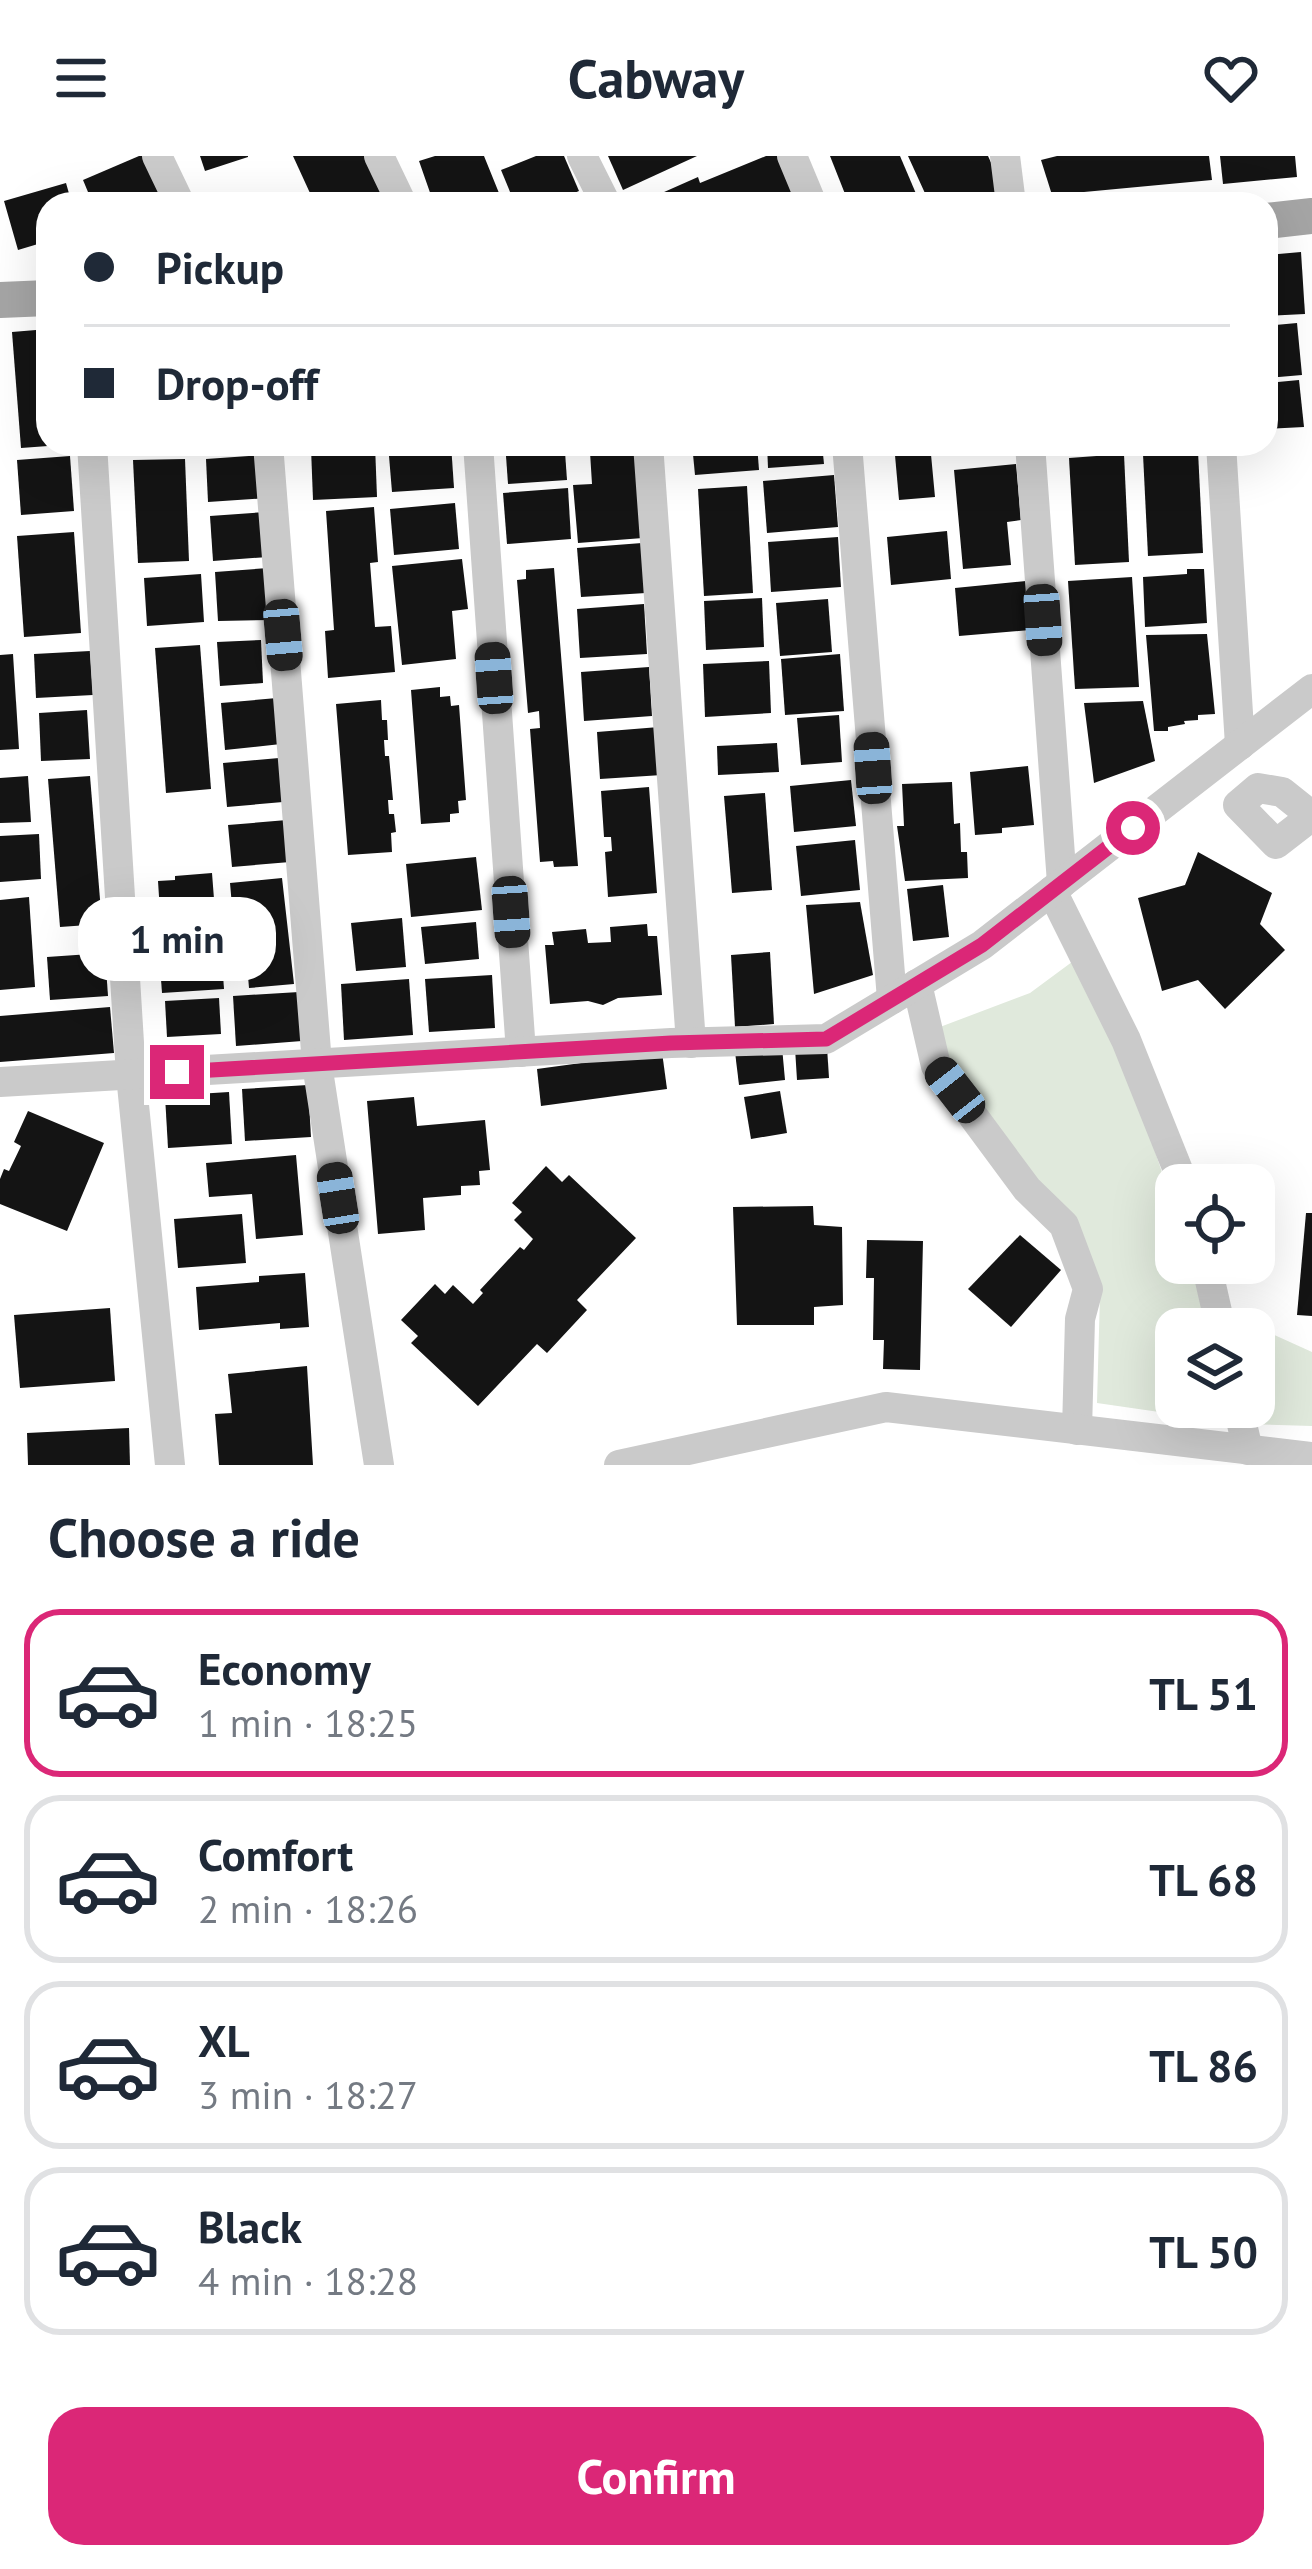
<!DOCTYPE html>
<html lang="en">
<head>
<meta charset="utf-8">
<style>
	:root { --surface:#fff; --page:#f2f2f3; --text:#1f2937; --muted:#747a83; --line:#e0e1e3; --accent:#db2777 }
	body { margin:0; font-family:"PT Sans",sans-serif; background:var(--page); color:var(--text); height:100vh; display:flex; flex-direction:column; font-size:45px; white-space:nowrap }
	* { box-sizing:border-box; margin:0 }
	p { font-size:39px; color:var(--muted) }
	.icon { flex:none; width:66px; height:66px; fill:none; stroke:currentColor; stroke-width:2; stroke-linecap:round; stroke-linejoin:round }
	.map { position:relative; height:1309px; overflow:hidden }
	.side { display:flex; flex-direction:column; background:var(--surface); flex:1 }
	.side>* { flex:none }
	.banner { position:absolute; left:36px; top:36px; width:1242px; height:264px; border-radius:36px; box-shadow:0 12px 48px #0002; display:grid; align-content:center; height:264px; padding:0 48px; background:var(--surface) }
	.tools { position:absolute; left:1155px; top:1008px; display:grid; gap:24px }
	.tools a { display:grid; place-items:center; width:120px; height:120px; border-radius:24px; background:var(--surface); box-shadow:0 12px 48px #0002; font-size:60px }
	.end { position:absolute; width:54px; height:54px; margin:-27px; border:15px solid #db2777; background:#fff; box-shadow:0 0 0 6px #fff }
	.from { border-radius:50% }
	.bubble { position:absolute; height:84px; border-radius:36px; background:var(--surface); box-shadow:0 12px 48px #0002; font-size:39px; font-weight:700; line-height:84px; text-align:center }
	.car { position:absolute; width:36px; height:72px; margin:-36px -18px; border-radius:15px; box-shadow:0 0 9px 3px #0007; background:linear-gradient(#222 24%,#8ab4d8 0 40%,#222 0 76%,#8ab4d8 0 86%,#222 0) }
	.banner b { display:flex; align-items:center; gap:42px; height:114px; font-size:45px }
	.banner b+b { border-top:3px solid var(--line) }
	.banner i { width:30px; height:30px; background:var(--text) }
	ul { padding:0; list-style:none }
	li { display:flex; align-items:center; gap:36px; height:168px; margin:0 24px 18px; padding:0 24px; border:6px solid var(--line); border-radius:36px }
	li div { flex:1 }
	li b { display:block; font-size:45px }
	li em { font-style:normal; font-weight:700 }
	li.active { border-color:var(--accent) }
	li>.icon { width:108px; height:108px; stroke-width:1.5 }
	h2 { padding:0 48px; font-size:54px; line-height:144px }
	.primary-button { display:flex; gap:24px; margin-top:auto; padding:24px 48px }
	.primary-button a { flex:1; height:138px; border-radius:36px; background:var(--accent); color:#fff; font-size:48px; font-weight:700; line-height:138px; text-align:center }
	header { display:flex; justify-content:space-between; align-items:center; height:156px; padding:0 48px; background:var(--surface); font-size:54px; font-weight:700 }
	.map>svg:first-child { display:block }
</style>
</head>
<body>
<header><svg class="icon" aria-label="menu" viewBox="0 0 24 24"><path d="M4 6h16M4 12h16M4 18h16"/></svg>Cabway<svg class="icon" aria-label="heart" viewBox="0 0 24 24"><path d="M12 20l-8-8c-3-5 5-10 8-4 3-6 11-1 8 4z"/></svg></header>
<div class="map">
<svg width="1312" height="1309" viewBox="0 0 1312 1309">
	<rect width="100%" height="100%" fill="#fff"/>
	<!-- green -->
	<path fill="#e0e9dc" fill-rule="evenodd" d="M 1076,803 L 1134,933 L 1176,1058 L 1176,1107 L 1192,1107 L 1217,1153 L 1312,1196 L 1312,1270 L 1242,1268 L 1097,1247 L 1100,1139 L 1032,1019 L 949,910 L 940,871 L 1030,837 ZM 1176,1173 L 1254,1173 L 1254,1251 L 1176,1251 Z"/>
	<!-- building -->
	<g fill="#141414">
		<path d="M 139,0 L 156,0 L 177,48 L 93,48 L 83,24 Z"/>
		<path d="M 200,0 L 248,0 L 248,1 L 205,15 Z"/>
		<path d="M 293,0 L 364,0 L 387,48 L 315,48 Z"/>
		<path d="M 435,0 L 484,0 L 501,42 L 497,43 L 499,48 L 434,48 L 419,5 Z"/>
		<path d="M 536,0 L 564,0 L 579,35 L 548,48 L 515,48 L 501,14 Z"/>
		<path d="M 608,0 L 697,0 L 623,34 Z"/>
		<path d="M 766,0 L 778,0 L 797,45 L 790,48 L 637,48 L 698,21 L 700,27 Z"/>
		<path d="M 830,0 L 900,0 L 920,47 L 849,48 Z"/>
		<path d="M 908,0 L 988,0 L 1005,37 L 982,47 L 968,46 L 967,43 L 946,48 L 944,43 L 929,46 Z"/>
		<path d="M 1057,0 L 1209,0 L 1212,24 L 1052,39 L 1041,4 Z"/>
		<path d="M 1220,0 L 1295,0 L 1297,21 L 1223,28 Z"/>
		<path d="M 66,27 L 72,48 L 48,48 L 48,85 L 18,94 L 4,45 Z"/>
		<path d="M 1301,96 L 1305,158 L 1266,160 L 1266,99 Z"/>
		<path d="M 1297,167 L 1302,219 L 1266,222 L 1266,170 Z"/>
		<path d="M 48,173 L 48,290 L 21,292 L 12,176 Z"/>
		<path d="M 1299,224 L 1304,271 L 1266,273 L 1266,227 Z"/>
		<path d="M 388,288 L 451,288 L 454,332 L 392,336 Z"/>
		<path d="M 582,288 L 636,288 L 643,382 L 578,387 L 573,329 L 592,328 L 590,296 L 582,296 Z"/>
		<path d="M 692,288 L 757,288 L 759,314 L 695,319 Z"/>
		<path d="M 767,288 L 822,288 L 824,308 L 768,312 Z"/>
		<path d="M 894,288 L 930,288 L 935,341 L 899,344 Z"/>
		<path d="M 957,288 L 1010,288 L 1010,295 L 958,300 Z"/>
		<path d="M 375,289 L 377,341 L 313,344 L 311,292 Z"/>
		<path d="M 1198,295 L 1203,397 L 1148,400 L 1143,298 Z"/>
		<path d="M 565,296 L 567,324 L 508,328 L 506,300 Z"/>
		<path d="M 1124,298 L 1129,406 L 1075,409 L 1069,302 Z"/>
		<path d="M 264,299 L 267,342 L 208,346 L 206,303 Z"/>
		<path d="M 70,300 L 74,355 L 21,359 L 17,304 Z"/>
		<path d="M 185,303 L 189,405 L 138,407 L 133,304 Z"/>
		<path d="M 1016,308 L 1021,364 L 1007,366 L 1011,409 L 963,413 L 954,314 Z"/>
		<path d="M 834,319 L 838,371 L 767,377 L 763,325 Z"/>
		<path d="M 747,330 L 753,437 L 704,440 L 698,333 Z"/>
		<path d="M 568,332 L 571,383 L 507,388 L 503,337 Z"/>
		<path d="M 455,347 L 459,393 L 394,399 L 390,353 Z"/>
		<path d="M 374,351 L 378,406 L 370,407 L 375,471 L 391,470 L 395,516 L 328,522 L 325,475 L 334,474 L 326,355 Z"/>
		<path d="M 265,356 L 268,401 L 213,405 L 210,360 Z"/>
		<path d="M 947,375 L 951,423 L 891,429 L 887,381 Z"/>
		<path d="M 74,376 L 81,477 L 24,481 L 17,380 Z"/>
		<path d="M 838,381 L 841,431 L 771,436 L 768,386 Z"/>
		<path d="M 642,387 L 646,437 L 581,441 L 577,392 Z"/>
		<path d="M 462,403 L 468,453 L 452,455 L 456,503 L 402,509 L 392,410 Z"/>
		<path d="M 268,412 L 271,464 L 218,465 L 215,416 Z"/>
		<path d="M 554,412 L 578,710 L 554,711 L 553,705 L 540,706 L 530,573 L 540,572 L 539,555 L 528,557 L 517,424 L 526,423 L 526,414 Z"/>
		<path d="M 1187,413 L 1204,413 L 1207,467 L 1145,471 L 1143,421 L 1187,418 Z"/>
		<path d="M 201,418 L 204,466 L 147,470 L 144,422 Z"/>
		<path d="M 1132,421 L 1139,531 L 1075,533 L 1068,425 Z"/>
		<path d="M 1026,425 L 1030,474 L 959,480 L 955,432 Z"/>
		<path d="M 762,442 L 764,491 L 706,494 L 704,445 Z"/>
		<path d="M 828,443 L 832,496 L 780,500 L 776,447 Z"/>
		<path d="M 644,448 L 647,498 L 580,502 L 577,453 Z"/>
		<path d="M 1207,478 L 1215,558 L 1198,559 L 1198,564 L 1184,565 L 1185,568 L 1168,571 L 1168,575 L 1154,575 L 1146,479 Z"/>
		<path d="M 261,484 L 263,527 L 220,530 L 217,486 Z"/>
		<path d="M 200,489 L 211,633 L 166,637 L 155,492 Z"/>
		<path d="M 90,495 L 93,539 L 36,542 L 34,498 Z"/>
		<path d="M 13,498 L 19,593 L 0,594 L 0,499 Z"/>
		<path d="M 840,498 L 844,555 L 785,559 L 781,503 Z"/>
		<path d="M 769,505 L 771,557 L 705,561 L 703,508 Z"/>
		<path d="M 649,511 L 652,560 L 584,565 L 581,516 Z"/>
		<path d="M 440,531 L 440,541 L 450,540 L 451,550 L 459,549 L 466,644 L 458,645 L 459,657 L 450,658 L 450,666 L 421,668 L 411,534 Z"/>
		<path d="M 277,542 L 281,588 L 225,594 L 221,547 Z"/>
		<path d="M 381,544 L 382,564 L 387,564 L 388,584 L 384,584 L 385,600 L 389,600 L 393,644 L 388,644 L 389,658 L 394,658 L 396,676 L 391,677 L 392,696 L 348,699 L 336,548 Z"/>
		<path d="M 1143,545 L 1155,605 L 1094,627 L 1084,547 Z"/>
		<path d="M 87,554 L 90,603 L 41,605 L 39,557 Z"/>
		<path d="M 839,559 L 842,606 L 801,609 L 797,562 Z"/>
		<path d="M 659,571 L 662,619 L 600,623 L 597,576 Z"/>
		<path d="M 777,587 L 779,616 L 718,619 L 717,590 Z"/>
		<path d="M 279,602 L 283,646 L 227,651 L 223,607 Z"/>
		<path d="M 1028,610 L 1034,669 L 1002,672 L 1002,677 L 975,679 L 970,616 Z"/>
		<path d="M 28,620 L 31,666 L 0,667 L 0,622 Z"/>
		<path d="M 90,620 L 102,768 L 60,771 L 48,623 Z"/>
		<path d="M 851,624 L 856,670 L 794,676 L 790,630 Z"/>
		<path d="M 952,626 L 954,668 L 960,667 L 961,696 L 967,696 L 968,722 L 905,725 L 897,670 L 904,670 L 902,628 Z"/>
		<path d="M 649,631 L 657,737 L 608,741 L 605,696 L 612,695 L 611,681 L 604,681 L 601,635 Z"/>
		<path d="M 765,637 L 772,734 L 732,737 L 724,640 Z"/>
		<path d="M 287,664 L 290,706 L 232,711 L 228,669 Z"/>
		<path d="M 39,678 L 41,723 L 0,726 L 0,680 Z"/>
		<path d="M 855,684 L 860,734 L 801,740 L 796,690 Z"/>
		<path d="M 1198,696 L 1272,737 L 1260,768 L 1285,794 L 1225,853 L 1198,824 L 1162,835 L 1138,742 L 1185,729 Z"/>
		<path d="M 476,701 L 482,754 L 411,761 L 406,708 Z"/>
		<path d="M 212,717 L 216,769 L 161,772 L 158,725 L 175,724 L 175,720 Z"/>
		<path d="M 282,722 L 294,828 L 249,832 L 244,772 L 234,773 L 230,727 Z"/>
		<path d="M 943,729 L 949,781 L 913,785 L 907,733 Z"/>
		<path d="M 29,741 L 35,831 L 0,834 L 0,744 Z"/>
		<path d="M 860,746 L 873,819 L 814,838 L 806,749 Z"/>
		<path d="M 402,762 L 406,811 L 356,815 L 351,767 Z"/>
		<path d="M 476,766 L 479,803 L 425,808 L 421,771 Z"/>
		<path d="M 647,768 L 648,780 L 657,780 L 662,839 L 618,842 L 603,849 L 588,845 L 550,848 L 545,789 L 554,789 L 552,776 L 586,773 L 588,787 L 611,786 L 610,771 Z"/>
		<path d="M 220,778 L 224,833 L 162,837 L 158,782 Z"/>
		<path d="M 770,796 L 774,868 L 735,871 L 731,799 Z"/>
		<path d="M 105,797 L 108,840 L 50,844 L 47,801 Z"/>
		<path d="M 492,819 L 495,872 L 429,876 L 425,823 Z"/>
		<path d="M 409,823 L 413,879 L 344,884 L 341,828 Z"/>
		<path d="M 299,836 L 302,885 L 236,890 L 233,840 Z"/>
		<path d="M 219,842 L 221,878 L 167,881 L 165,845 Z"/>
		<path d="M 110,851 L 114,897 L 0,906 L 0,860 Z"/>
		<path d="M 782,891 L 785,924 L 739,929 L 735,896 Z"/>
		<path d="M 827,891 L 829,922 L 797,924 L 795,892 Z"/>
		<path d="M 662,896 L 667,933 L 541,950 L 537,913 Z"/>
		<path d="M 308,929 L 311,981 L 245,985 L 242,933 Z"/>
		<path d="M 780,935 L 787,977 L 751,983 L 744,941 Z"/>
		<path d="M 229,936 L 232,988 L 168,992 L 165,940 Z"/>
		<path d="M 414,941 L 417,970 L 485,964 L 490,1014 L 479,1015 L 480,1029 L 461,1030 L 461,1039 L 423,1042 L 425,1074 L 378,1078 L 367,945 Z"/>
		<path d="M 28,955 L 104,987 L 67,1075 L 0,1048 L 0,1023 L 4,1013 L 9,1015 L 21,990 L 14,986 Z"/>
		<path d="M 296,999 L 303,1079 L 256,1083 L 252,1038 L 209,1041 L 206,1007 Z"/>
		<path d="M 546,1010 L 562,1026 L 569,1019 L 636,1082 L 577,1144 L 587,1154 L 547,1197 L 537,1188 L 478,1250 L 411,1187 L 418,1180 L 401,1164 L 435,1128 L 445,1138 L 453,1129 L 473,1148 L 483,1137 L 480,1134 L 520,1091 L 524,1094 L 533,1083 L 514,1064 L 522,1056 L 512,1047 Z"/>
		<path d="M 813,1050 L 814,1069 L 842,1071 L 843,1149 L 814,1151 L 814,1169 L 737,1169 L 733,1051 Z"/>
		<path d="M 1306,1057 L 1312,1057 L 1312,1160 L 1297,1159 Z"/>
		<path d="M 242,1058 L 246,1107 L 178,1112 L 174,1063 Z"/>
		<path d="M 1020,1079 L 1061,1114 L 1011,1171 L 968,1133 Z"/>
		<path d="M 867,1084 L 923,1085 L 920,1214 L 883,1213 L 884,1184 L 873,1184 L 874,1122 L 866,1122 Z"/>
		<path d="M 305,1117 L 309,1171 L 280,1173 L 280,1167 L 199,1174 L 196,1131 L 259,1126 L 259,1120 Z"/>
		<path d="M 110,1152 L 115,1225 L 20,1232 L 14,1159 Z"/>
		<path d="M 307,1210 L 313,1309 L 219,1309 L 215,1258 L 232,1257 L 228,1218 Z"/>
		<path d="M 129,1272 L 130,1309 L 28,1309 L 27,1277 Z"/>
	</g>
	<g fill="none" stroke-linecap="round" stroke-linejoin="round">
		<!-- minor -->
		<g stroke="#cacaca" stroke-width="30">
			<path d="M 157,0 L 180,48"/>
			<path d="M 379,0 L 402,48"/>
			<path d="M 582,0 L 606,48"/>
			<path d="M 792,0 L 812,48"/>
			<path d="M 1005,0 L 1011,48"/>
			<path d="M 92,288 L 131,919 L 170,1309"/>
			<path d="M 268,288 L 317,908 L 379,1309"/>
			<path d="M 478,288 L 521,896"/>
			<path d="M 648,288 L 691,887"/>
			<path d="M 847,288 L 892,843"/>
			<path d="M 1030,288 L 1062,727"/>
			<path d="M 1221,288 L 1240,589"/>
			<path d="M 1258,632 L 1282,636 L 1312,660 L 1276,688 L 1238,649 Z"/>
			<path d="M 1052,735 L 1126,884 L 1184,1029"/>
			<path d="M 917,828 L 936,910 L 1027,1033 L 1064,1069 L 1088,1133 L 1080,1163 L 1077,1274"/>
			<path d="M 0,926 L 671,887 L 826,883 L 982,789 L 1312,533"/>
			<path d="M 1206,1107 L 1221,1173"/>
			<path d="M 1238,1251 L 1248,1294"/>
			<path d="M 619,1309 L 886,1251 L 1312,1301"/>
		</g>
		<!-- major -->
		<g stroke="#a5a5a5" stroke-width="36">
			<path d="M 1266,65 L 1312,60"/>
			<path d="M 0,144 L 48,142"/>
		</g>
	</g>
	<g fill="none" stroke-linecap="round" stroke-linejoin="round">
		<!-- route -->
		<path stroke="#db2777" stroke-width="15" d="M 177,916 L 671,887 L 826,883 L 982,789 L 1133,672"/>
	</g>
</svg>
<div class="tools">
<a><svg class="icon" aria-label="locate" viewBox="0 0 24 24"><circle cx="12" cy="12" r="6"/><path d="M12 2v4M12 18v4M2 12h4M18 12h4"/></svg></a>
<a><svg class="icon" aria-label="layers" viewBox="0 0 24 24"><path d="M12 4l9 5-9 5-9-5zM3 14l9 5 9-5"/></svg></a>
</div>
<i class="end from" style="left:1133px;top:672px"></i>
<i class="end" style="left:177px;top:916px"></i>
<div class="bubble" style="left:78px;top:741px;width:198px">1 min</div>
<i class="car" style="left:1043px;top:464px;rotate:176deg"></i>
<i class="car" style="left:283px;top:479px;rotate:175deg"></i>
<i class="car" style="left:494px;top:522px;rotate:356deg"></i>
<i class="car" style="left:873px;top:612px;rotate:356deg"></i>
<i class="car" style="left:511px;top:756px;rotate:176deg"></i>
<i class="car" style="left:955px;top:934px;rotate:322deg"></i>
<i class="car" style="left:338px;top:1042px;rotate:351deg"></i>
<div class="banner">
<b><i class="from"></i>Pickup</b>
<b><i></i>Drop-off</b>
</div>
</div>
<section class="side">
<h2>Choose a ride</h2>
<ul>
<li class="active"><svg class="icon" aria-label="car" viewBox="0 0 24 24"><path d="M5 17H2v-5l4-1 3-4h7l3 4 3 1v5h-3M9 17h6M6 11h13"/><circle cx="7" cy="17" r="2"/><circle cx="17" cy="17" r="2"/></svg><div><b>Economy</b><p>1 min · 18:25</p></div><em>TL 51</em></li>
<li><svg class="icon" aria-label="car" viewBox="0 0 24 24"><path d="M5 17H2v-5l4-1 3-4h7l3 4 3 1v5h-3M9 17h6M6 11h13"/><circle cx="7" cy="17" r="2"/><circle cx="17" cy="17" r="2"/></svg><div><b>Comfort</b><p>2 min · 18:26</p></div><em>TL 68</em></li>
<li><svg class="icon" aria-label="car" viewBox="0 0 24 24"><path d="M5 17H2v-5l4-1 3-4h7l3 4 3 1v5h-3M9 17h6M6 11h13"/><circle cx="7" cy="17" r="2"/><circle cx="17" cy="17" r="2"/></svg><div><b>XL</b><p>3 min · 18:27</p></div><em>TL 86</em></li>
<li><svg class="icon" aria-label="car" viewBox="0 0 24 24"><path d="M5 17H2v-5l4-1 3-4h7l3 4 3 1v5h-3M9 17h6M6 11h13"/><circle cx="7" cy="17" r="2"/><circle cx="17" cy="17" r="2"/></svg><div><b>Black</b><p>4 min · 18:28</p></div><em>TL 50</em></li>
</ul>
<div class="primary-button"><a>Confirm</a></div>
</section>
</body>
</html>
